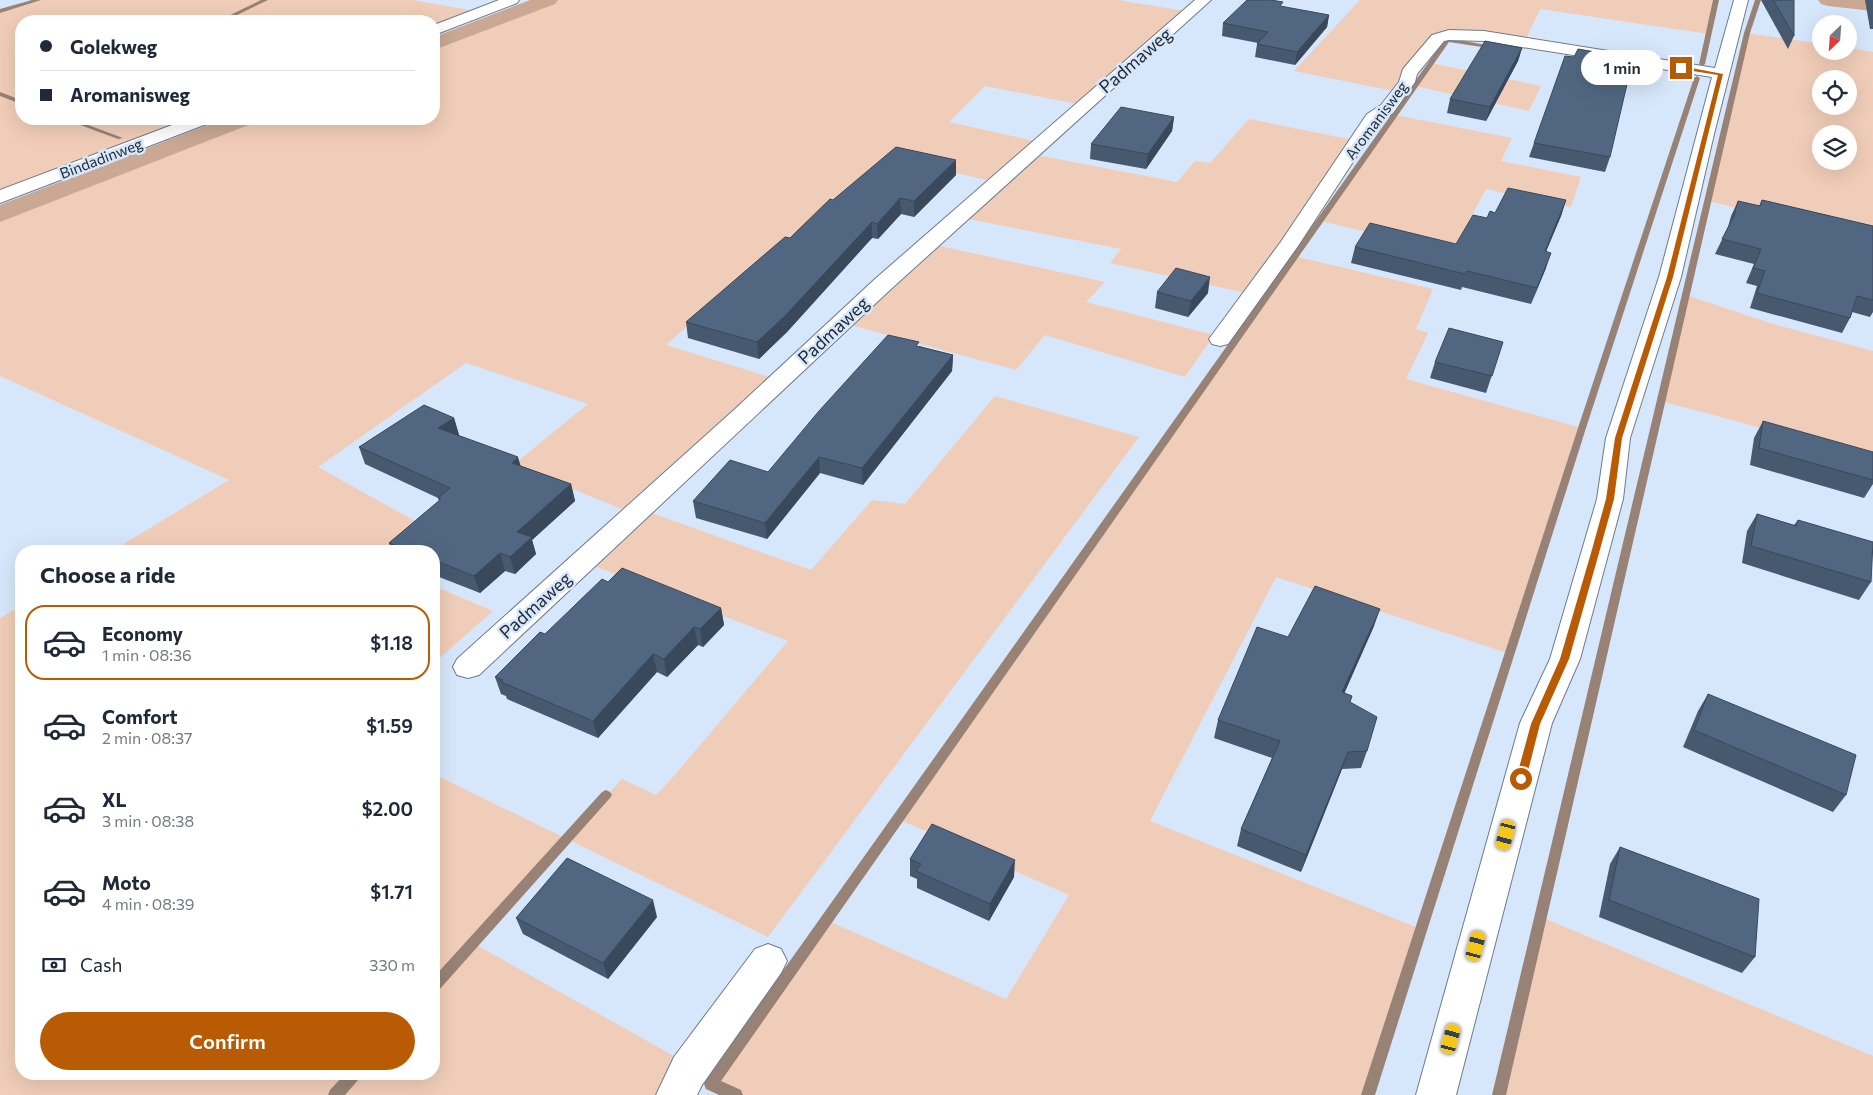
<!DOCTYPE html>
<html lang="en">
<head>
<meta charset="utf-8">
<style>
	:root { --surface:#fff; --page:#f6f6f7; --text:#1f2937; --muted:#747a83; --line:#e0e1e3; --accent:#b85b04 }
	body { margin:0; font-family:Commissioner,sans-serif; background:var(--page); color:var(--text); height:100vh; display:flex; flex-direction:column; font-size:19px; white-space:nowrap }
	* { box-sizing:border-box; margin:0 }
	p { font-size:16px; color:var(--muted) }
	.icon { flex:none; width:28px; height:28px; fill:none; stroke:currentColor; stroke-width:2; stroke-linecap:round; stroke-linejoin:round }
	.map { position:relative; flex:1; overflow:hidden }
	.panel { position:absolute; left:15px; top:545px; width:425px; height:535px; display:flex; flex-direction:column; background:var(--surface); border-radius:20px; box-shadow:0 5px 20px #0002 }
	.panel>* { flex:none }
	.guide { position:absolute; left:15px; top:15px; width:425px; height:110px; border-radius:20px; box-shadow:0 5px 20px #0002; display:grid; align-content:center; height:110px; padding:0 25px; background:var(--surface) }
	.needle { width:32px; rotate:205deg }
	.tools { position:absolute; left:1812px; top:15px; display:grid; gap:10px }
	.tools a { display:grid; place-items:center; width:45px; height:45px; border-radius:50%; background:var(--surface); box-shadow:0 5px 20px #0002; font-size:25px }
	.end { position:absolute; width:22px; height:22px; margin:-11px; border:6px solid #b85b04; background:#fff; box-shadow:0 0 0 2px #fff }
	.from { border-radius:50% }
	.bubble { position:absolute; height:35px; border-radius:18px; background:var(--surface); box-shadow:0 5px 20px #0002; font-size:16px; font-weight:600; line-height:35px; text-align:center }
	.car { position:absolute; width:15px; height:30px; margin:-15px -8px; border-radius:6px; box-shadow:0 0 4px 1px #0007; background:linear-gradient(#f5c518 24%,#345 0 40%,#f5c518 0 76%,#345 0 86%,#f5c518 0) }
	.guide b { display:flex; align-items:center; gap:18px; height:48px; font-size:19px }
	.guide b+b { border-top:1px solid var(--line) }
	.guide i { width:12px; height:12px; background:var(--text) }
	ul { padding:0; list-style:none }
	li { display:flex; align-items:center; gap:15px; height:75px; margin:0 10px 8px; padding:0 15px; border:2px solid transparent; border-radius:20px }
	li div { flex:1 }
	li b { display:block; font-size:19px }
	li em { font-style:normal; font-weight:600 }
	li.current { border-color:var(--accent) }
	li>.icon { width:45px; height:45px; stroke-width:1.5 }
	h2 { padding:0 25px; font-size:22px; line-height:60px }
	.pay { display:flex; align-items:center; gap:12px; height:55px; padding:0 25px; font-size:19px }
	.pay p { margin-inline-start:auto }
	.primary-button { display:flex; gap:10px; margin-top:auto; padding:10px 25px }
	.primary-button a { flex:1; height:58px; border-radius:30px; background:var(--accent); color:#fff; font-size:20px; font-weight:600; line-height:58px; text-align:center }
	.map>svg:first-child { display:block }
</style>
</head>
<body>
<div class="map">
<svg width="1873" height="1095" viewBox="0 0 1873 1095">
	<rect width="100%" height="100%" fill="#d7e7fb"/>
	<!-- green -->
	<g fill="#f0cdb8" fill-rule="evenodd">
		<path d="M 38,0 L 413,0 L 475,11 L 434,27 L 434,21 L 21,21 L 21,119 L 189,119 L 0,191 L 0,11 Z"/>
		<path d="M 548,0 L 1118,0 L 1185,11 L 1077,104 L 985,86 L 949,122 L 1035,141 L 991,181 L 890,158 L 774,249 L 666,345 L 770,377 L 622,509 L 513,465 L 588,404 L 466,363 L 318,467 L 420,524 L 389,551 L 112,551 L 229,480 L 0,376 L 0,214 L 243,119 L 434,119 L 434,44 Z"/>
		<path d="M 1360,0 L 1716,0 L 1709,34 L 1540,9 L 1526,39 L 1445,34 L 1394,91 L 1294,71 Z"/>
		<path d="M 1747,33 L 1821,44 L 1821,51 L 1849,51 L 1849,48 L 1873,52 L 1873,241 L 1708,201 ZM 1821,79 L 1849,79 L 1849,106 L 1821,106 ZM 1821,134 L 1849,134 L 1849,161 L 1821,161 Z"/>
		<path d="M 1431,63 L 1541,86 L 1529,111 L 1415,86 Z"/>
		<path d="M 1395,115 L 1512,138 L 1501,161 L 1581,177 L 1571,207 L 1486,189 L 1452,252 L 1320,221 Z"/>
		<path d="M 1249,119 L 1353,140 L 1246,293 L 1110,263 L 1121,249 L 968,219 L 1037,155 L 1177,182 L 1195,161 L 1210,163 Z"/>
		<path d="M 940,246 L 1105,282 L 1086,302 L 1214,335 L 1185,377 L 1045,335 L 1016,370 L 851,325 Z"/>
		<path d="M 1294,256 L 1433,289 L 1416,329 L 1428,333 L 1406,379 L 1582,428 L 1510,654 L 1276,577 L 1150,821 L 1421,929 L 1368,1095 L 736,1095 L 711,1084 L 826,920 L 1006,999 L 1069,895 L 898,819 Z"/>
		<path d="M 1686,295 L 1770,323 L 1873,351 L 1873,458 L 1661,401 Z"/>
		<path d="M 995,396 L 1139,437 L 768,937 L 567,839 L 473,943 L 681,1060 L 656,1095 L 0,1095 L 0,618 L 21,606 L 21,1074 L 434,1074 L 434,774 L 567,839 L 622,779 L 656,795 L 673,777 L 788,641 L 589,564 L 649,512 L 811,570 L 872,500 L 905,504 Z"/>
		<path d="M 434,586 L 493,611 L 434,663 Z"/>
		<path d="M 1541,917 L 1873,1056 L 1873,1095 L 1499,1095 Z"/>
	</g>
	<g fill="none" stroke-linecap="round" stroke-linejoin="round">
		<!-- stream -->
		<g fill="#988276" fill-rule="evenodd">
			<path d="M 32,0 L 41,0 L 0,13 L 0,9 Z"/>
			<path d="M 261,0 L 268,0 L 225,21 L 218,21 Z"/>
			<path d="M 1713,0 L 1719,0 L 1705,64 L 1702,66 L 1699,64 Z"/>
			<path d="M 1755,0 L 1761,0 L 1750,33 L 1506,1095 L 1492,1095 L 1744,33 Z"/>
			<path d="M 1447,38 L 1498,47 L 1495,49 L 1449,42 L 721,1081 L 741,1090 L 743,1095 L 719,1095 L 706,1089 L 704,1084 L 706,1079 L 1445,39 Z"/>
			<path d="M 1697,76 L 1700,78 L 1586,428 L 1375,1095 L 1361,1095 L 1578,428 L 1694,78 Z"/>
			<path d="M 0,92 L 21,100 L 21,104 L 0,96 Z"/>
			<path d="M 64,119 L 72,119 L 123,138 L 118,139 Z"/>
			<path d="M 606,790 L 610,792 L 612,795 L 610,798 L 439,990 L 434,992 L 434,977 L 602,792 Z"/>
			<path d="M 345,1074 L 361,1074 L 359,1079 L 345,1095 L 328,1095 L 330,1090 Z"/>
		</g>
		<!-- canal -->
		<g fill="#caa893" fill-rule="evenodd">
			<path d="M 530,0 L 558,0 L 555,4 L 434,50 L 434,37 Z"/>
			<path d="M 1818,0 L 1873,0 L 1873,11 L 1828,6 L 1821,4 Z"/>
			<path d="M 223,119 L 255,119 L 251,124 L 0,222 L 0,205 Z"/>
		</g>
		<defs>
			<g id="minor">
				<path d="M 499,0 L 519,0 L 517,3 L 434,35 L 434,25 Z"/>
				<path d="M 1195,0 L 1211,0 L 891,289 L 479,675 L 468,678 L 457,675 L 453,667 L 457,659 L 735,409 L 875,279 Z"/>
				<path d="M 1734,0 L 1748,0 L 1714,134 L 1681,277 L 1630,438 L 1623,499 L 1580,659 L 1552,723 L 1456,1095 L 1416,1095 L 1520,723 L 1550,659 L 1597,499 L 1606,438 L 1659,277 L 1712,77 L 1484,41 L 1449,40 L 1444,41 L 1417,74 L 1415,82 L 1393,113 L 1379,122 L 1298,246 L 1228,344 L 1220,346 L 1212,344 L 1209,339 L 1280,243 L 1367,114 L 1381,105 L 1399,82 L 1403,69 L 1432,35 L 1449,30 L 1484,31 L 1715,68 Z"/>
				<path d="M 188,119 L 212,119 L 209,123 L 0,203 L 0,190 Z"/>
				<path d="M 768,944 L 781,949 L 787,961 L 781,973 L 702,1085 L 697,1095 L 656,1095 L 674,1057 L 755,949 Z"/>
			</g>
		</defs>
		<!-- minor casing -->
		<use href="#minor" stroke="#6c7b8d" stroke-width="2"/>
		<!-- minor -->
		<use href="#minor" fill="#fff" fill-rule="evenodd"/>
	</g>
	<!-- wall -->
	<g fill="#46596f">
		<path d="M 1761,0 L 1794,0 L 1794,36 L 1788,49 Z"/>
		<path d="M 1865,0 L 1873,0 L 1873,29 L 1870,29 Z"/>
		<path d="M 1282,7 L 1329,15 L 1327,27 L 1295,65 L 1255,57 L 1257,44 L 1258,43 L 1222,36 L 1223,23 Z"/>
		<path d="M 1522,48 L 1518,61 L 1486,121 L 1447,113 L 1450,99 Z"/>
		<path d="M 1619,71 L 1616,78 L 1610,157 L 1605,172 L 1529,157 L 1534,143 Z"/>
		<path d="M 1174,117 L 1172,131 L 1146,169 L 1090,159 L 1091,144 Z"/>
		<path d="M 956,160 L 956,175 L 914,217 L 901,214 L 878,239 L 872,238 L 787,332 L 759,359 L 688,338 L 686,322 L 790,238 L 833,200 Z"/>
		<path d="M 1566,200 L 1561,216 L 1546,252 L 1546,268 L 1531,304 L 1462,287 L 1461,290 L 1351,263 L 1355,247 L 1456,244 L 1487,218 L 1495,213 Z"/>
		<path d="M 1762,200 L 1873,226 L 1873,312 L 1870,317 L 1852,312 L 1850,318 L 1842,333 L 1750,308 L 1757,286 L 1746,283 L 1754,264 L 1715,254 L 1728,227 L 1731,216 L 1738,201 L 1759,206 Z"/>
		<path d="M 1157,292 L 1208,293 L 1188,317 L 1155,308 Z"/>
		<path d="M 1503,342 L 1486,393 L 1430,378 L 1435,362 Z"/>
		<path d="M 919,346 L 953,355 L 952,371 L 863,485 L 820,473 L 767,539 L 696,518 L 693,501 L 768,472 Z"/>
		<path d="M 454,418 L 459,435 L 458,436 L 521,466 L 571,484 L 575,501 L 532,540 L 536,554 L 515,574 L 505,571 L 480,593 L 434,575 L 434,551 L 392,551 L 389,543 L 439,501 L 438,498 L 365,464 L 359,447 Z"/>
		<path d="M 1763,421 L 1873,480 L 1873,484 L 1864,498 L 1750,465 L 1754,438 Z"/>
		<path d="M 1757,514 L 1794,525 L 1798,520 L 1871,582 L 1859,600 L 1742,563 L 1747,531 Z"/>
		<path d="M 608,582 L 721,608 L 724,625 L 703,647 L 698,645 L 667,677 L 657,672 L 598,738 L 507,699 L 506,696 L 501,694 L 495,677 Z"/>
		<path d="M 1374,626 L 1344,693 L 1350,702 L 1367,751 L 1361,768 L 1342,769 L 1301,872 L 1237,846 L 1241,829 L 1272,758 L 1214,738 L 1218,720 L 1288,637 Z"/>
		<path d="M 1708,694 L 1846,795 L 1833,812 L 1683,747 L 1698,711 Z"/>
		<path d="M 1620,847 L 1755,957 L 1742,973 L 1599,917 L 1610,864 Z"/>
		<path d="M 910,859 L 1014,877 L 989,921 L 917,888 L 917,879 L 910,876 Z"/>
		<path d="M 657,917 L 608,979 L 523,934 L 516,918 Z"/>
	</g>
	<!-- shaded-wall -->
	<g fill="#39485a">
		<path d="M 1329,15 L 1327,27 L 1295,65 L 1297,52 Z"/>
		<path d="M 1522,48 L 1518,61 L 1486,121 L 1490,107 Z"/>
		<path d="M 1174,117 L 1172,131 L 1146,169 L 1148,154 Z"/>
		<path d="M 956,160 L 956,175 L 914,217 L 914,201 Z"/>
		<path d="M 900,198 L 901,214 L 878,239 L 877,224 Z"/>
		<path d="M 1566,200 L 1561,216 L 1539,267 L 1545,251 Z"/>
		<path d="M 872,222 L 872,238 L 787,332 L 759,359 L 757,342 Z"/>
		<path d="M 1551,253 L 1546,268 L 1531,304 L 1537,288 Z"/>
		<path d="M 1210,277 L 1208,293 L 1188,317 L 1191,301 Z"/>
		<path d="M 953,355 L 952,371 L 863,485 L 862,468 Z"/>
		<path d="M 454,418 L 459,435 L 444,445 L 438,428 Z"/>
		<path d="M 518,457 L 523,474 L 512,463 Z"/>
		<path d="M 819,457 L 820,473 L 767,539 L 765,523 Z"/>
		<path d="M 571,484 L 575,501 L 532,540 L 536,554 L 515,574 L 510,557 L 517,532 Z"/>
		<path d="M 500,553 L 505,571 L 480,593 L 474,576 Z"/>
		<path d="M 721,608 L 724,625 L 703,647 L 700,629 Z"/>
		<path d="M 1380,609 L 1374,626 L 1337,710 L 1342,692 Z"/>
		<path d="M 694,627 L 698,645 L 667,677 L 664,659 Z"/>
		<path d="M 653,654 L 657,672 L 598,738 L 593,721 Z"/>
		<path d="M 1348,752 L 1342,769 L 1301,872 L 1306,855 Z"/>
		<path d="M 1015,860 L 1014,877 L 989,921 L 990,904 Z"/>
		<path d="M 653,900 L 657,917 L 608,979 L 603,963 Z"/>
	</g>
	<!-- building -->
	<g fill="#516781" stroke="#39485a">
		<path d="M 1247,0 L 1271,0 L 1283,2 L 1280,6 L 1329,15 L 1297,52 L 1257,44 L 1268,32 L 1223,23 Z"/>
		<path d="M 1773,0 L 1794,0 L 1794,36 Z"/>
		<path d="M 1485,41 L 1522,48 L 1490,107 L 1450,99 Z"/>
		<path d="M 1578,49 L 1624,57 L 1615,78 L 1628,80 L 1610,157 L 1534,143 L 1565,56 L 1574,57 Z"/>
		<path d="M 1121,107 L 1174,117 L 1148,154 L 1091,144 Z"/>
		<path d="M 896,147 L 956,160 L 914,201 L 900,198 L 877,224 L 872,222 L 786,315 L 757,342 L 686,322 L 785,237 L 790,238 L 830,199 L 833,200 Z"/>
		<path d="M 1508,188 L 1566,200 L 1545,251 L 1551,253 L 1537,288 L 1467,271 L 1465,274 L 1355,247 L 1370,223 L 1456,244 L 1473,215 L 1487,218 L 1490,211 L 1495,213 Z"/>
		<path d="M 1762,200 L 1873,226 L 1873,300 L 1857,296 L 1850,318 L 1757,293 L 1765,271 L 1753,268 L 1761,249 L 1722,239 L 1734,216 L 1738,201 L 1760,206 Z"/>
		<path d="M 1176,268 L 1210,277 L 1191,301 L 1157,292 Z"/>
		<path d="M 1449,328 L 1503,342 L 1492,376 L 1435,362 Z"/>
		<path d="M 888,335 L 919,342 L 916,346 L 953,355 L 862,468 L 819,457 L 765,523 L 693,501 L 730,460 L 768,472 L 819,411 Z"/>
		<path d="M 424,405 L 454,418 L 438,428 L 518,457 L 512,463 L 571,484 L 517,532 L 532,537 L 510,557 L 500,553 L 474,576 L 434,560 L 434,551 L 410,551 L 389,543 L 441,499 L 438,498 L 450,488 L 359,447 Z"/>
		<path d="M 1763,421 L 1873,452 L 1873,480 L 1759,448 Z"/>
		<path d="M 1757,514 L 1796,526 L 1798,520 L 1873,542 L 1871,582 L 1751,546 Z"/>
		<path d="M 622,568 L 721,608 L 700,629 L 694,627 L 664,659 L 653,654 L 593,721 L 501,682 L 503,680 L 495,677 L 540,632 L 545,634 L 602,579 L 608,582 Z"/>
		<path d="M 1315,586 L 1380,609 L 1342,692 L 1352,696 L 1350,702 L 1377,717 L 1367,751 L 1348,752 L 1306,855 L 1241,829 L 1280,741 L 1218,720 L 1257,627 L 1288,637 Z"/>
		<path d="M 1708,694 L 1856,755 L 1846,795 L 1694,730 Z"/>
		<path d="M 932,824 L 1015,860 L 990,904 L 916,871 L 921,864 L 910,859 Z"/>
		<path d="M 1620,847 L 1759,899 L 1755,957 L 1609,900 Z"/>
		<path d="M 567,858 L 653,900 L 603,963 L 516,918 Z"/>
	</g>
	<!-- route -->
	<path fill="#b85b04" d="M 1681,66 L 1723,74 L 1673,277 L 1622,438 L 1614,499 L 1599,553 L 1569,659 L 1540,724 L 1526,779 L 1521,783 L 1516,779 L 1531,724 L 1560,659 L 1591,553 L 1606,499 L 1615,438 L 1667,277 L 1718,75 L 1680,69 Z"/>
	<g text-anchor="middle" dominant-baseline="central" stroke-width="5" stroke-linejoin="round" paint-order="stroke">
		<!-- far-street labels -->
		<g font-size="15" fill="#252b33" stroke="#d7e7fb">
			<text transform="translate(1376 120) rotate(-53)">Aromanisweg</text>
			<text transform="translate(101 158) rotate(-21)">Bindadinweg</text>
		</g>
		<!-- street labels -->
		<g font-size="18" fill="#252b33" stroke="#d7e7fb">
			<text transform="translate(1135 60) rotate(-41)">Padmaweg</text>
			<text transform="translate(833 330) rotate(-43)">Padmaweg</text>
			<text transform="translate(535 605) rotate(-42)">Padmaweg</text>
		</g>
	</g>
</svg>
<div class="tools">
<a><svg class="needle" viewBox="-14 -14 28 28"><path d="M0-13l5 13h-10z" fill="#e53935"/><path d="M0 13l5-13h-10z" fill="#747a83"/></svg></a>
<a><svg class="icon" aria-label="locate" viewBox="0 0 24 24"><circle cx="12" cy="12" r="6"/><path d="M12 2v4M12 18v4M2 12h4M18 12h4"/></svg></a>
<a><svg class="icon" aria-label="layers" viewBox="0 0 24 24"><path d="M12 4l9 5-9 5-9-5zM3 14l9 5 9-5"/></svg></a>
</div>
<i class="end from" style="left:1521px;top:779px"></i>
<i class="end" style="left:1681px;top:68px"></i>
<div class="bubble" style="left:1581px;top:50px;width:82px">1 min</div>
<i class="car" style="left:1506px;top:835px;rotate:195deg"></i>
<i class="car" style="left:1476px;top:946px;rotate:15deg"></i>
<i class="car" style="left:1451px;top:1039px;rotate:15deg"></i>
<div class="guide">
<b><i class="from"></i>Golekweg</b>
<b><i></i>Aromanisweg</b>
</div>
<section class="panel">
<h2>Choose a ride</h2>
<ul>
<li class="current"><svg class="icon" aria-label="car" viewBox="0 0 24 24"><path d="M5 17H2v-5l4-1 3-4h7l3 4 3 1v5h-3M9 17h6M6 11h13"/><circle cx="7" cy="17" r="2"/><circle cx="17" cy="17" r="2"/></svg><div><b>Economy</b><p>1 min · 08:36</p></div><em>$1.18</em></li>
<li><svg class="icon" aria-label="car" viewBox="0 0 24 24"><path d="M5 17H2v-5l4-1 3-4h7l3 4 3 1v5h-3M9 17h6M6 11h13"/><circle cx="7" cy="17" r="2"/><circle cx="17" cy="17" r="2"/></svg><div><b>Comfort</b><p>2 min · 08:37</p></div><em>$1.59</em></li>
<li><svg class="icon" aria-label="car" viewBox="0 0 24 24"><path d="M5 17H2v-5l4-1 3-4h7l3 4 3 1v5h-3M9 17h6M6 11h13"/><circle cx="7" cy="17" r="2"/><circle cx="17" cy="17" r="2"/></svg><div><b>XL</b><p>3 min · 08:38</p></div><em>$2.00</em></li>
<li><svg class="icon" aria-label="car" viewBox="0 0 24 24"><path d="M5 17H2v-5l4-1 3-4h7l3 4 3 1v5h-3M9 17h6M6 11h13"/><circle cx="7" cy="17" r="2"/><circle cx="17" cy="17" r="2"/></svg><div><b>Moto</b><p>4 min · 08:39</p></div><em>$1.71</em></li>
</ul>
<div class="pay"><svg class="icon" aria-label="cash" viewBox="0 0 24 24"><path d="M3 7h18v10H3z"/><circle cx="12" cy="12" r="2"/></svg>Cash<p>330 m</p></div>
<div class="primary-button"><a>Confirm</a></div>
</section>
</div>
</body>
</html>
